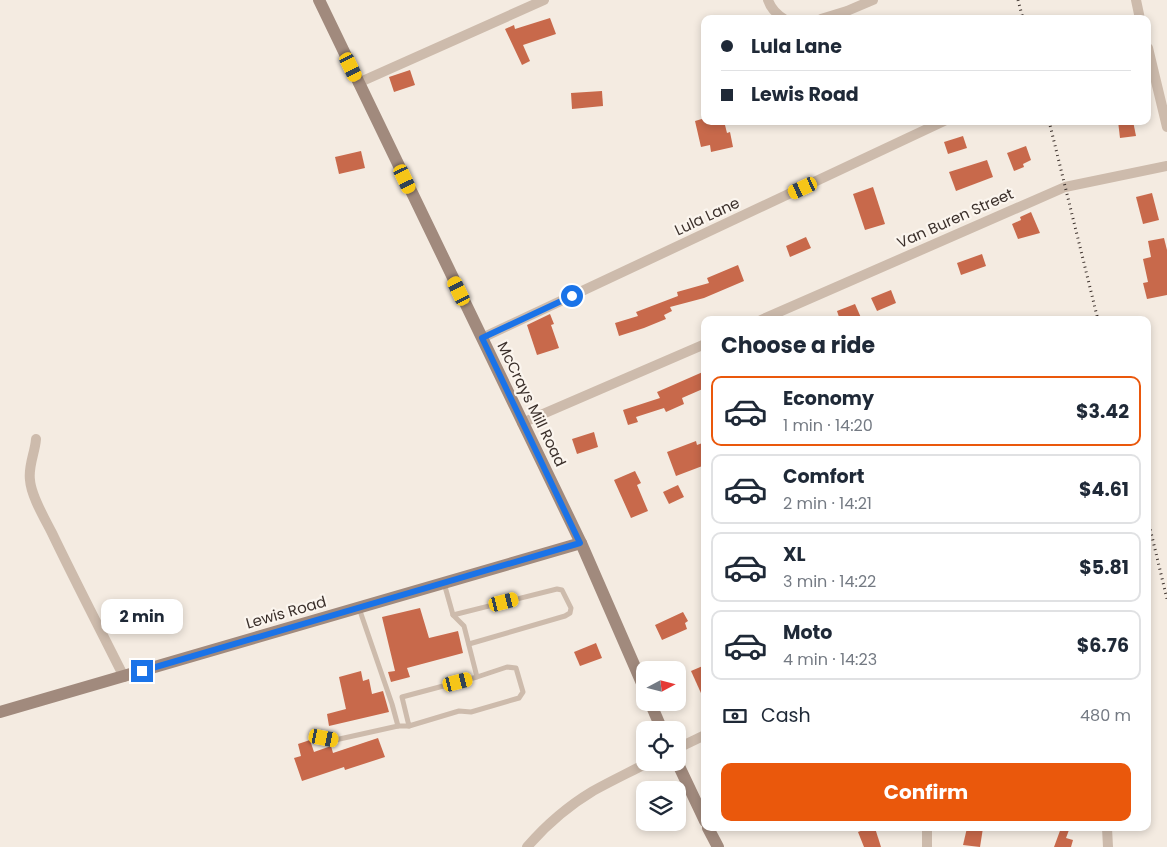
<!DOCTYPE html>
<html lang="en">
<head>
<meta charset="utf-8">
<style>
	:root { --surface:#fff; --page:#f6f6f7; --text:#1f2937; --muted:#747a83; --line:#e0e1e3; --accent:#ea580c }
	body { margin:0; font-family:Poppins,sans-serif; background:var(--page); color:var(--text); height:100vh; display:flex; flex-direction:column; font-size:19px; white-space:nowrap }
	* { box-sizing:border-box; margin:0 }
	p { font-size:16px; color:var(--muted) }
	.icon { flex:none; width:28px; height:28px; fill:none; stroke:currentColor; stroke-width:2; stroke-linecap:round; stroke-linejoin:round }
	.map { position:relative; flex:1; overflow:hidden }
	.details { position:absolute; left:701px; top:316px; width:450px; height:515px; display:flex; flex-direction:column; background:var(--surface); border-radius:10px; box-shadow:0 2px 8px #0003 }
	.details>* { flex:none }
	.banner { position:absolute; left:701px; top:15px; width:450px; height:110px; border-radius:10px; box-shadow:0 2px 8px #0003; display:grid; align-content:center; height:110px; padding:0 20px; background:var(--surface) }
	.needle { width:32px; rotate:83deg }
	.fabs { position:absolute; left:636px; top:661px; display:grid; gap:10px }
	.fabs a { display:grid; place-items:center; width:50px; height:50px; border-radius:10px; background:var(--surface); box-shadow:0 2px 8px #0003; font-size:25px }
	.end { position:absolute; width:22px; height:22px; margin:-11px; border:6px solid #1a73e8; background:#fff; box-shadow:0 0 0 2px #fff }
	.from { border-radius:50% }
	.bubble { position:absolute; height:35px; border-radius:10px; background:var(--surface); box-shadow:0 2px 8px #0003; font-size:16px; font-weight:700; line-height:35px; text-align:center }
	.car { position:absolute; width:15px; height:30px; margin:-15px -8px; border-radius:6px; box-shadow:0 0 4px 1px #0007; background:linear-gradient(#f5c518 24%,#345 0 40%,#f5c518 0 76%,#345 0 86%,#f5c518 0) }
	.banner b { display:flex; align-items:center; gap:18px; height:48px; font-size:19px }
	.banner b+b { border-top:1px solid var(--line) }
	.banner i { width:12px; height:12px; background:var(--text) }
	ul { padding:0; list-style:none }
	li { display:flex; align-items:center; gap:15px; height:70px; margin:0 10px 8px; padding:0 10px; border:2px solid var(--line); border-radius:10px }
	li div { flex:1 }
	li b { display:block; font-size:19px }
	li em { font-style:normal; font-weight:700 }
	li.on { border-color:var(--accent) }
	li>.icon { width:45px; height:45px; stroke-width:1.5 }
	h2 { padding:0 20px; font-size:22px; line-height:60px }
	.pay { display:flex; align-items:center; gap:12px; height:55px; padding:0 20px; font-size:19px }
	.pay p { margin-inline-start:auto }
	.action { display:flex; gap:10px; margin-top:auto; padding:10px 20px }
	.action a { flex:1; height:58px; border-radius:10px; background:var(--accent); color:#fff; font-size:20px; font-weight:700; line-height:58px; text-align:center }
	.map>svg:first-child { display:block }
</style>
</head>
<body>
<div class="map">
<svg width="1167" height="847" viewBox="0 0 1167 847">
	<rect width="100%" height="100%" fill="#f4ebe1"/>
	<!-- building -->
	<g fill="#c8694b">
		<path d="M 550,18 L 556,34 L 523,45 L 530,61 L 522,65 L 505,29 L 514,25 L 515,29 Z"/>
		<path d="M 410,70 L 415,85 L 394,92 L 389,77 Z"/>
		<path d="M 602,91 L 603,106 L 572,109 L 571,93 Z"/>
		<path d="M 705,118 L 705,121 L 724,121 L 727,133 L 730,132 L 733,147 L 711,152 L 710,145 L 701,147 L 695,121 Z"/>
		<path d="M 1118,121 L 1133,121 L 1136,136 L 1120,138 Z"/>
		<path d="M 963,136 L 967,148 L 948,154 L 944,142 Z"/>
		<path d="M 1026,146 L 1031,160 L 1023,164 L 1024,167 L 1014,171 L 1007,153 Z"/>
		<path d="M 361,151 L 365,168 L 339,174 L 335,157 Z"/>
		<path d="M 987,160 L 993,177 L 956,191 L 949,172 Z"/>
		<path d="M 873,187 L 885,224 L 865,230 L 853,194 Z"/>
		<path d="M 1152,193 L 1159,220 L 1143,224 L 1136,197 Z"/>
		<path d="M 1031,212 L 1040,233 L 1018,239 L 1012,224 L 1021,220 L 1020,217 Z"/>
		<path d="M 806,237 L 811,248 L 790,257 L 786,246 Z"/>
		<path d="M 1164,238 L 1167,250 L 1167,295 L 1147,299 L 1143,283 L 1148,282 L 1143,259 L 1151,257 L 1148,241 Z"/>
		<path d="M 982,254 L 986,266 L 961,275 L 957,263 Z"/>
		<path d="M 738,265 L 744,281 L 704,298 L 670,307 L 672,311 L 664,315 L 666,319 L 644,328 L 619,336 L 615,323 L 638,316 L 636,312 L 678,296 L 677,292 L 709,283 L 707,278 Z"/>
		<path d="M 891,290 L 896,303 L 877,311 L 871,298 Z"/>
		<path d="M 855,304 L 862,320 L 840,320 L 837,311 Z"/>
		<path d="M 550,314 L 554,324 L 551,325 L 559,348 L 537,355 L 527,325 Z"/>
		<path d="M 705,371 L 705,388 L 682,398 L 684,404 L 666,412 L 664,408 L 636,417 L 638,422 L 628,425 L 623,410 L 660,398 L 657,392 Z"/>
		<path d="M 594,432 L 598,447 L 577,454 L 572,439 Z"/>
		<path d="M 696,441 L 697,445 L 705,442 L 705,465 L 676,476 L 667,452 Z"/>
		<path d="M 635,471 L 641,483 L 637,485 L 648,511 L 631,518 L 614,480 Z"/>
		<path d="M 678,485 L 684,497 L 669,504 L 663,492 Z"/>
		<path d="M 420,608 L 429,638 L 458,631 L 463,653 L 407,668 L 410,677 L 391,682 L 388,672 L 395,671 L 382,617 Z"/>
		<path d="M 683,612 L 688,621 L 685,623 L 687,629 L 662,640 L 655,625 Z"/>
		<path d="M 596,643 L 602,658 L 580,666 L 574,652 Z"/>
		<path d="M 705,665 L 705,702 L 691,671 Z"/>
		<path d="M 361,671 L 363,681 L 369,679 L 372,694 L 383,691 L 389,712 L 329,726 L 327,714 L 346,709 L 339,677 Z"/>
		<path d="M 378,738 L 385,757 L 345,770 L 344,767 L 302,781 L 294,758 L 301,756 L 298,744 L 310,740 L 314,752 L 331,746 L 333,753 Z"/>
		<path d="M 868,828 L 875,828 L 881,847 L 864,847 L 858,832 Z"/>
		<path d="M 967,828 L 983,828 L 980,847 L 963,845 Z"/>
		<path d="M 1061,828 L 1069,830 L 1066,838 L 1073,840 L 1071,847 L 1054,847 Z"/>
	</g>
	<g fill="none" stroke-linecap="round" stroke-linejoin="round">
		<!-- lane -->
		<g stroke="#cdbbac" stroke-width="5">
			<path d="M 444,583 L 453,615 L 464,626 L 477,677 L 507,667 L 516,668 L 523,692 L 519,698 L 471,712 L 459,711 L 409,726 L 402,697 L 477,677"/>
			<path d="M 359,608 L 392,704 L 398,726"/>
			<path d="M 453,615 L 557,589 L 562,590 L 571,608 L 570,613 L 565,616 L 469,644"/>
			<path d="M 312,736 L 335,740 L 398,726 L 409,726"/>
		</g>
		<!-- street -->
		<g stroke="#cdbbac" stroke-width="10">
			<path d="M 768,0 C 771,9 776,14 784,19"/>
			<path d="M 1136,0 L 1140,19"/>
			<path d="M 821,19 L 847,11 L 873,0"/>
			<path d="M 1148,48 L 1167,127"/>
			<path d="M 358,83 L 544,0"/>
			<path d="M 761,320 L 1065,187 L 1167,166"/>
			<path d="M 482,338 L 944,121"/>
			<path d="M 522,423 L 705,344"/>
			<path d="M 36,439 C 35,453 28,466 30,480 C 31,496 45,519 52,533 C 75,581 100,629 124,677"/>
			<path d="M 678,748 L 705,735"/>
			<path d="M 927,828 L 927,847"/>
			<path d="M 1107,828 L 1108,847"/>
			<path d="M 527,847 C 546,825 568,806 593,791 C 611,781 630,772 649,762"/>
		</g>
		<!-- secondary -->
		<g stroke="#a18a7d" stroke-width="12">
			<path d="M 319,0 L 581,543 L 645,690"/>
			<path d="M 650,702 L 662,730"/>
			<path d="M 0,712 L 581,543"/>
			<path d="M 677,762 L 705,821"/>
			<path d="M 708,828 L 718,847"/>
		</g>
		<!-- rail -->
		<g stroke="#3b302b" stroke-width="3" stroke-dasharray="1 4" stroke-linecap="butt">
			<path d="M 1018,0 L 1023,19"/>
			<path d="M 1049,121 L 1098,320"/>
			<path d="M 1148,520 L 1167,599"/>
		</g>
	</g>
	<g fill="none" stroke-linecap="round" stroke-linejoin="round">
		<!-- route -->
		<path stroke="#1a73e8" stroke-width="6" d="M 142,671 L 580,543 L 482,338 L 572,296"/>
	</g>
	<g text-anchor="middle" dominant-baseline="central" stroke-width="4.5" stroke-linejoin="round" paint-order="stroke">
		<!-- street labels -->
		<g font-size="15" fill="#3b302b" stroke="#fbf5ee">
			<text transform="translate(707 216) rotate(-25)">Lula Lane</text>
			<text transform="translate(955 218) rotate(-24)">Van Buren Street</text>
			<text transform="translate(532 404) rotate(64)">McCrays Mill Road</text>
			<text transform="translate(286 612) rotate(-16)">Lewis Road</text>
		</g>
	</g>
</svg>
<div class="fabs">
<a><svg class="needle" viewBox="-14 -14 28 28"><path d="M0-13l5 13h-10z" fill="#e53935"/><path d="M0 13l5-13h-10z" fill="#747a83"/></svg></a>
<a><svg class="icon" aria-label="locate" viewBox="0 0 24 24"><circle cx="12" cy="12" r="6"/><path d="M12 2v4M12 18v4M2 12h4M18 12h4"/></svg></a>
<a><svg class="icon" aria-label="layers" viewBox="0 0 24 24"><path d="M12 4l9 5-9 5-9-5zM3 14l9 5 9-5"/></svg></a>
</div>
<i class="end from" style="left:572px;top:296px"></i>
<i class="end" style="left:142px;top:671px"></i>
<div class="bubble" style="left:101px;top:599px;width:82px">2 min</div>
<i class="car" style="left:351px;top:67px;rotate:154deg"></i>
<i class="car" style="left:405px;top:179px;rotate:155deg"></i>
<i class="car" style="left:803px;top:188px;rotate:245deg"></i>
<i class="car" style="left:459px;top:291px;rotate:334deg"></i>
<i class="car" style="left:504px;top:602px;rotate:76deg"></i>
<i class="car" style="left:458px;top:682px;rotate:76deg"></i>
<i class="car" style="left:324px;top:738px;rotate:101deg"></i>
<div class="banner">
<b><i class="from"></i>Lula Lane</b>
<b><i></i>Lewis Road</b>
</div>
<section class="details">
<h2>Choose a ride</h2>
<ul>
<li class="on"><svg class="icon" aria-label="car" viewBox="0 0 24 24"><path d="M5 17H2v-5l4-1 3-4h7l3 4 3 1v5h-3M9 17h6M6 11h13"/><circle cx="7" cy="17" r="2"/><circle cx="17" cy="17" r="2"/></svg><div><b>Economy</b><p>1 min · 14:20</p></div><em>$3.42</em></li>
<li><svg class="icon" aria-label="car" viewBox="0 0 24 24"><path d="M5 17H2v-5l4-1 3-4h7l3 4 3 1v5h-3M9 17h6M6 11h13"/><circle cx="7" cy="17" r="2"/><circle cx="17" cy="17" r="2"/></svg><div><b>Comfort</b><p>2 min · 14:21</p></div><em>$4.61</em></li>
<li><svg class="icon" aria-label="car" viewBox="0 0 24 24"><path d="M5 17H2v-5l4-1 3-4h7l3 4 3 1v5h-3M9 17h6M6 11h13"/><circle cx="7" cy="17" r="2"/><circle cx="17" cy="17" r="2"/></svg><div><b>XL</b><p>3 min · 14:22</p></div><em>$5.81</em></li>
<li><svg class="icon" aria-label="car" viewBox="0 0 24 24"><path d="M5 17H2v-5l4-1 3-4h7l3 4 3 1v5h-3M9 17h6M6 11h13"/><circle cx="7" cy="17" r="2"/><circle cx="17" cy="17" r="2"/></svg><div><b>Moto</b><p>4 min · 14:23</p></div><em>$6.76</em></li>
</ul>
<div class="pay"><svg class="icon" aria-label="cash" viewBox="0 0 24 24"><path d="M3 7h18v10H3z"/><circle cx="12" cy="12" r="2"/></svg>Cash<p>480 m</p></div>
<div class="action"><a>Confirm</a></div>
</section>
</div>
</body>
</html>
